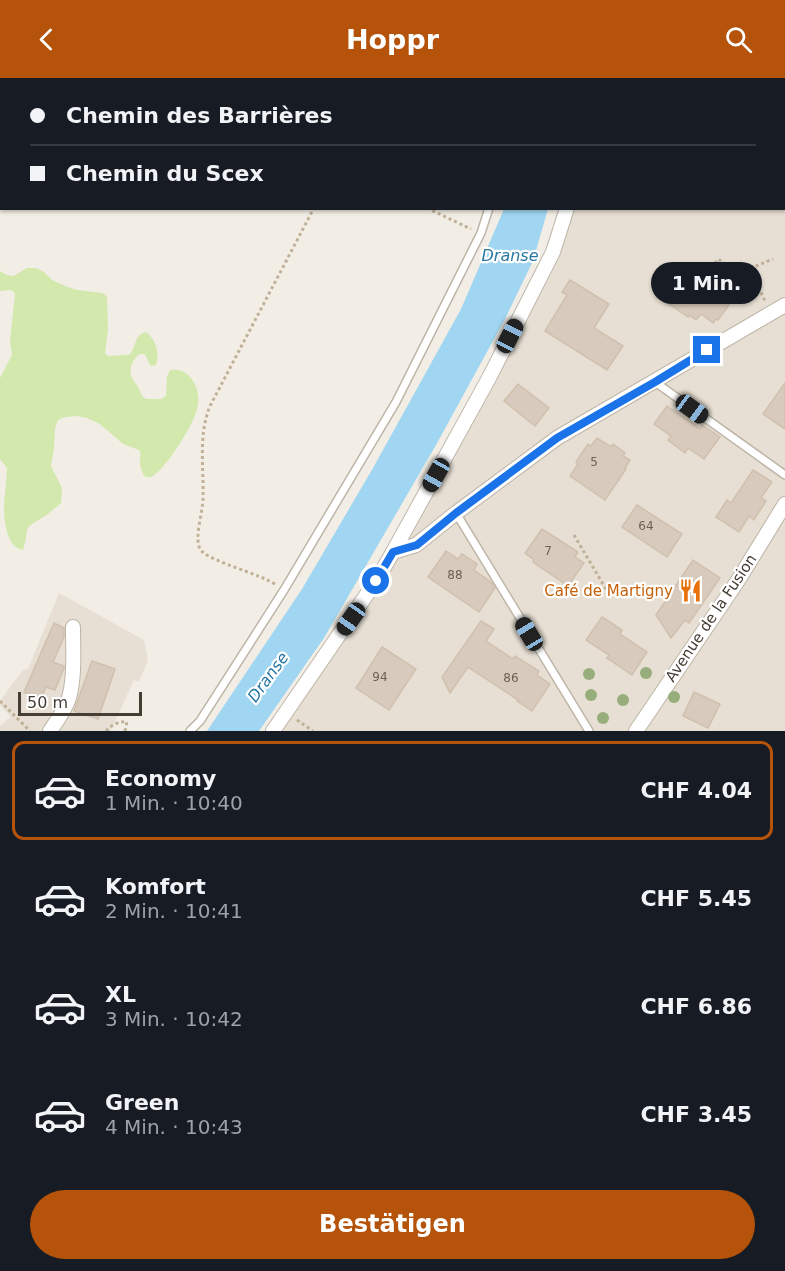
<!DOCTYPE html>
<html lang="de">
<head>
<meta charset="utf-8">
<style>
	:root { --surface:#171b24; --page:#242831; --text:#f1f3f6; --muted:#9ea1a6; --line:#363941; --accent:#b45309 }
	body { margin:0; font-family:"DejaVu Sans",sans-serif; background:var(--page); color:var(--text); height:100vh; display:flex; flex-direction:column; font-size:22px; white-space:nowrap }
	* { box-sizing:border-box; margin:0 }
	p { font-size:20px; color:var(--muted) }
	.icon { flex:none; width:33px; height:33px; fill:none; stroke:currentColor; stroke-width:2; stroke-linecap:round; stroke-linejoin:round }
	.map { position:relative; height:653px; overflow:hidden }
	.side { display:flex; flex-direction:column; background:var(--surface); flex:1 }
	.side>* { flex:none }
	.hud { position:absolute; left:0px; top:0px; width:786px; height:132px; box-shadow:0 2px 4px #0004; display:grid; align-content:center; height:132px; padding:0 30px; background:var(--surface) }
	.scale { position:absolute; left:18px; bottom:15px; width:124px; box-sizing:border-box; padding-left:6px; border:3px solid #453e35; border-top:0; font-size:16px; line-height:21px; white-space:nowrap; color:#453e35; -webkit-text-stroke:4px #fff; paint-order:stroke }
	.end { position:absolute; width:27px; height:27px; margin:-14px; border:8px solid #1a73e8; background:#fff; box-shadow:0 0 0 3px #fff }
	.from { border-radius:50% }
	.bubble { position:absolute; height:42px; border-radius:21px; background:var(--surface); box-shadow:0 2px 4px #0004; font-size:20px; font-weight:800; line-height:42px; text-align:center }
	.car { position:absolute; width:18px; height:36px; margin:-18px -9px; border-radius:8px; box-shadow:0 0 4px 2px #0007; background:linear-gradient(#222 24%,#8ab4d8 0 40%,#222 0 76%,#8ab4d8 0 86%,#222 0) }
	.hud b { display:flex; align-items:center; gap:21px; height:57px; font-size:22px }
	.hud b+b { border-top:2px solid var(--line) }
	.hud i { width:15px; height:15px; background:var(--text) }
	ul { padding:10px 0 0; list-style:none }
	li { display:flex; align-items:center; gap:18px; height:99px; margin:0 12px 9px; padding:0 18px; border:3px solid transparent; border-radius:12px }
	li div { flex:1 }
	li b { display:block; font-size:22px }
	li em { font-style:normal; font-weight:800 }
	li.selected { border-color:var(--accent) }
	li>.icon { width:54px; height:54px; stroke-width:1.5 }
	.primary-button { display:flex; gap:12px; margin-top:auto; padding:12px 30px }
	.primary-button a { flex:1; height:69px; border-radius:36px; background:var(--accent); color:#fff; font-size:24px; font-weight:800; line-height:69px; text-align:center }
	header { display:flex; justify-content:space-between; align-items:center; height:78px; padding:0 30px; background:var(--accent); color:#fff; font-size:27px; font-weight:800 }
	.map>svg:first-child { display:block }
</style>
</head>
<body>
<header><svg class="icon" aria-label="back" viewBox="0 0 24 24"><path d="M15 5l-7 7 7 7"/></svg>Hoppr<svg class="icon" aria-label="search" viewBox="0 0 24 24"><circle cx="10" cy="10" r="6"/><path d="M15 15l6 6"/></svg></header>
<div class="map">
<svg width="785" height="653" viewBox="0 0 785 653">
	<rect width="100%" height="100%" fill="#f3eee5"/>
	<!-- residential -->
	<g fill="#e7dfd3">
		<path d="M 604,0 L 785,0 L 785,653 L 282,653 L 388,490 L 573,131 L 784,130 L 784,2 L 604,1 Z"/>
		<path d="M 59,515 L 144,562 L 148,582 L 139,604 L 134,602 L 112,650 L 110,653 L 0,653 L 0,648 L 11,639 L 0,627 L 0,623 L 22,593 L 28,591 Z"/>
	</g>
	<!-- green -->
	<path fill="#d2e8ad" d="M 27,190 L 36,190 L 44,194 L 52,202 L 65,208 L 77,212 L 103,215 L 107,219 L 108,251 L 105,276 L 109,278 L 123,277 L 129,277 C 137,270 133,257 146,254 C 156,261 160,276 156,287 L 151,288 C 147,284 148,279 144,276 L 139,276 C 133,282 128,291 132,300 C 133,303 137,306 138,309 C 141,315 140,317 146,321 L 161,321 L 166,318 L 167,299 L 170,292 C 179,291 185,293 191,300 C 198,309 200,321 197,331 C 194,346 166,390 153,398 C 149,400 148,399 144,398 C 141,391 138,384 141,377 L 139,372 L 123,366 L 100,346 L 87,340 L 77,338 L 65,339 L 58,342 L 55,350 L 54,370 L 51,388 L 62,410 L 61,425 L 48,436 L 29,448 L 27,452 L 26,460 L 23,472 C 15,470 13,467 9,460 C 0,433 6,417 7,390 L 0,381 L 0,300 L 12,277 L 10,263 L 15,216 L 13,213 L 10,212 L 0,213 L 0,193 C 14,202 14,197 27,190 Z"/>
	<!-- water -->
	<path fill="#a0d6f1" d="M 504,131 L 548,131 L 533,183 L 505,241 L 436,367 L 324,560 L 259,653 L 207,653 L 302,511 L 373,390 L 461,231 Z"/>
	<!-- building -->
	<g fill="#d8cbbd" stroke="#d0c0ad" stroke-width="1.5">
		<path d="M 681,191 L 689,197 L 692,194 L 713,208 L 719,200 L 738,214 L 718,242 L 716,241 L 713,245 L 701,236 L 696,242 L 689,237 L 688,239 L 669,226 L 671,223 L 663,217 Z"/>
		<path d="M 570,202 L 609,226 L 594,250 L 623,268 L 607,292 L 545,253 L 567,217 L 562,214 Z"/>
		<path d="M 785,305 L 785,351 L 763,336 Z"/>
		<path d="M 518,306 L 549,330 L 535,348 L 504,323 Z"/>
		<path d="M 667,328 L 700,351 L 702,347 L 720,359 L 704,381 L 688,370 L 685,375 L 668,362 L 671,358 L 654,346 Z"/>
		<path d="M 597,360 L 611,369 L 613,366 L 625,375 L 623,378 L 630,382 L 625,390 L 626,391 L 605,422 L 570,398 L 578,386 L 576,384 L 588,366 L 591,368 Z"/>
		<path d="M 753,392 L 772,404 L 761,420 L 766,423 L 754,442 L 749,438 L 739,454 L 716,439 L 727,422 L 731,425 Z"/>
		<path d="M 637,427 L 682,456 L 667,479 L 622,449 Z"/>
		<path d="M 542,451 L 578,474 L 575,479 L 584,485 L 568,508 L 533,484 L 534,482 L 525,475 Z"/>
		<path d="M 446,473 L 458,481 L 462,476 L 477,486 L 474,492 L 491,504 L 495,510 L 479,534 L 428,499 Z"/>
		<path d="M 693,482 L 720,500 L 689,545 L 685,542 L 671,560 L 656,537 Z"/>
		<path d="M 602,539 L 622,552 L 620,556 L 647,574 L 632,597 L 607,580 L 609,577 L 586,562 Z"/>
		<path d="M 481,543 L 494,551 L 486,563 L 513,581 L 515,578 L 539,593 L 537,597 L 550,606 L 532,633 L 517,623 L 518,622 L 468,589 L 450,615 L 442,599 Z"/>
		<path d="M 54,545 L 64,550 L 64,559 L 53,584 L 64,588 L 64,590 L 55,612 L 46,609 L 41,621 L 24,614 Z"/>
		<path d="M 382,569 L 416,591 L 389,632 L 356,610 Z"/>
		<path d="M 92,583 L 115,591 L 98,641 L 74,633 Z"/>
		<path d="M 694,614 L 720,626 L 708,650 L 683,638 Z"/>
	</g>
	<g fill="none" stroke-linecap="round" stroke-linejoin="round">
		<defs>
			<g id="lane">
				<path d="M 522,2 L 522,0"/>
				<path d="M 655,304 L 785,397"/>
				<path d="M 456,435 L 589,653"/>
				<path d="M 190,653 L 200,643 L 284,512 L 396,324 L 481,155 L 489,130"/>
			</g>
			<g id="street">
				<path d="M 600,2 L 601,0"/>
				<path d="M 393,474 L 416,467 L 456,435 L 557,360 L 785,227"/>
				<path d="M 50,653 C 57,643 65,632 69,620 C 75,598 73,572 73,549"/>
				<path d="M 273,653 L 376,503 L 393,474 L 489,300 L 553,174 L 567,130"/>
				<path d="M 636,653 L 737,504 L 785,426"/>
			</g>
		</defs>
		<!-- lane casing -->
		<use href="#lane" stroke="#beb5a8" stroke-width="10"/>
		<!-- street casing -->
		<use href="#street" stroke="#beb5a8" stroke-width="16"/>
		<!-- path -->
		<g stroke="#c1b098" stroke-width="3" stroke-dasharray="3 3" stroke-linecap="butt">
			<path d="M 784,44 L 785,44"/>
			<path d="M 427,130 L 471,151"/>
			<path d="M 739,195 L 773,181"/>
			<path d="M 698,210 L 718,181 L 739,195 L 760,212 L 765,223"/>
			<path d="M 574,457 L 610,518"/>
			<path d="M 275,506 C 269,503 264,500 258,498 C 247,493 204,480 200,471 C 194,459 203,434 203,420 C 204,390 198,357 210,328 L 314,130"/>
			<path d="M 0,623 L 30,653"/>
			<path d="M 297,642 L 313,653"/>
			<path d="M 106,653 C 112,647 118,643 127,644 L 125,653"/>
		</g>
		<!-- lane -->
		<use href="#lane" stroke="#fff" stroke-width="7"/>
		<!-- street -->
		<use href="#street" stroke="#fff" stroke-width="14"/>
	</g>
	<!-- trees -->
	<g fill="#97ad7c">
		<circle cx="646" cy="595" r="6"/>
		<circle cx="589" cy="596" r="6"/>
		<circle cx="591" cy="617" r="6"/>
		<circle cx="674" cy="619" r="6"/>
		<circle cx="623" cy="622" r="6"/>
		<circle cx="603" cy="640" r="6"/>
	</g>
	<g fill="none" stroke-linecap="round" stroke-linejoin="round">
		<!-- route -->
		<path stroke="#1a73e8" stroke-width="8" d="M 376,503 L 393,474 L 417,467 L 456,435 L 557,360 L 655,304 L 707,272"/>
	</g>
	<!-- icons -->
	<defs>
		<symbol id="restaurant-bare" viewBox="-9 -9 18 18"><path d="M-5-6h1v4h1v-4h1v4h1v-4h1v5L-1.5 .5V6h-2V.5L-5-1ZM5-6V6H3V1.5H1.5Q1.5-4 5-6Z" fill="#e8710a" stroke="#fff" stroke-width="2.5" paint-order="stroke"/></symbol>
	</defs>
	<g fill-rule="evenodd">
		<use href="#restaurant-bare" x="674" y="496" width="33" height="33"/>
	</g>
	<g text-anchor="middle" dominant-baseline="central" stroke-width="4.5" stroke-linejoin="round" paint-order="stroke">
		<!-- number labels -->
		<g font-size="12" fill="#6a6157">
			<text x="594" y="384">5</text>
			<text x="646" y="448">64</text>
			<text x="548" y="473">7</text>
			<text x="455" y="497">88</text>
			<text x="380" y="599">94</text>
			<text x="511" y="600">86</text>
		</g>
		<!-- food labels -->
		<g font-size="15" fill="#c56008" stroke="#fff" text-anchor="end">
			<text x="673" y="513">Café de Martigny</text>
		</g>
		<!-- street labels -->
		<g font-size="15" fill="#453e35" stroke="#fff">
			<text transform="translate(711 540) rotate(-56)">Avenue de la Fusion</text>
		</g>
		<!-- water labels -->
		<g font-size="16" font-style="italic" fill="#2978a3" stroke="#fff">
			<text x="510" y="177">Dranse</text>
			<text transform="translate(268 599) rotate(-54)">Dranse</text>
		</g>
	</g>
</svg>
<div class="scale">50 m</div>
<i class="end from" style="left:376px;top:503px"></i>
<i class="end" style="left:707px;top:272px"></i>
<div class="bubble" style="left:651px;top:184px;width:111px">1 Min.</div>
<i class="car" style="left:510px;top:258px;rotate:27deg"></i>
<i class="car" style="left:692px;top:331px;rotate:126deg"></i>
<i class="car" style="left:436px;top:397px;rotate:209deg"></i>
<i class="car" style="left:351px;top:541px;rotate:215deg"></i>
<i class="car" style="left:529px;top:556px;rotate:329deg"></i>
<div class="hud">
<b><i class="from"></i>Chemin des Barrières</b>
<b><i></i>Chemin du Scex</b>
</div>
</div>
<section class="side">
<ul>
<li class="selected"><svg class="icon" aria-label="car" viewBox="0 0 24 24"><path d="M5 17H2v-5l4-1 3-4h7l3 4 3 1v5h-3M9 17h6M6 11h13"/><circle cx="7" cy="17" r="2"/><circle cx="17" cy="17" r="2"/></svg><div><b>Economy</b><p>1 Min. · 10:40</p></div><em>CHF 4.04</em></li>
<li><svg class="icon" aria-label="car" viewBox="0 0 24 24"><path d="M5 17H2v-5l4-1 3-4h7l3 4 3 1v5h-3M9 17h6M6 11h13"/><circle cx="7" cy="17" r="2"/><circle cx="17" cy="17" r="2"/></svg><div><b>Komfort</b><p>2 Min. · 10:41</p></div><em>CHF 5.45</em></li>
<li><svg class="icon" aria-label="car" viewBox="0 0 24 24"><path d="M5 17H2v-5l4-1 3-4h7l3 4 3 1v5h-3M9 17h6M6 11h13"/><circle cx="7" cy="17" r="2"/><circle cx="17" cy="17" r="2"/></svg><div><b>XL</b><p>3 Min. · 10:42</p></div><em>CHF 6.86</em></li>
<li><svg class="icon" aria-label="car" viewBox="0 0 24 24"><path d="M5 17H2v-5l4-1 3-4h7l3 4 3 1v5h-3M9 17h6M6 11h13"/><circle cx="7" cy="17" r="2"/><circle cx="17" cy="17" r="2"/></svg><div><b>Green</b><p>4 Min. · 10:43</p></div><em>CHF 3.45</em></li>
</ul>
<div class="primary-button"><a>Bestätigen</a></div>
</section>
</body>
</html>
